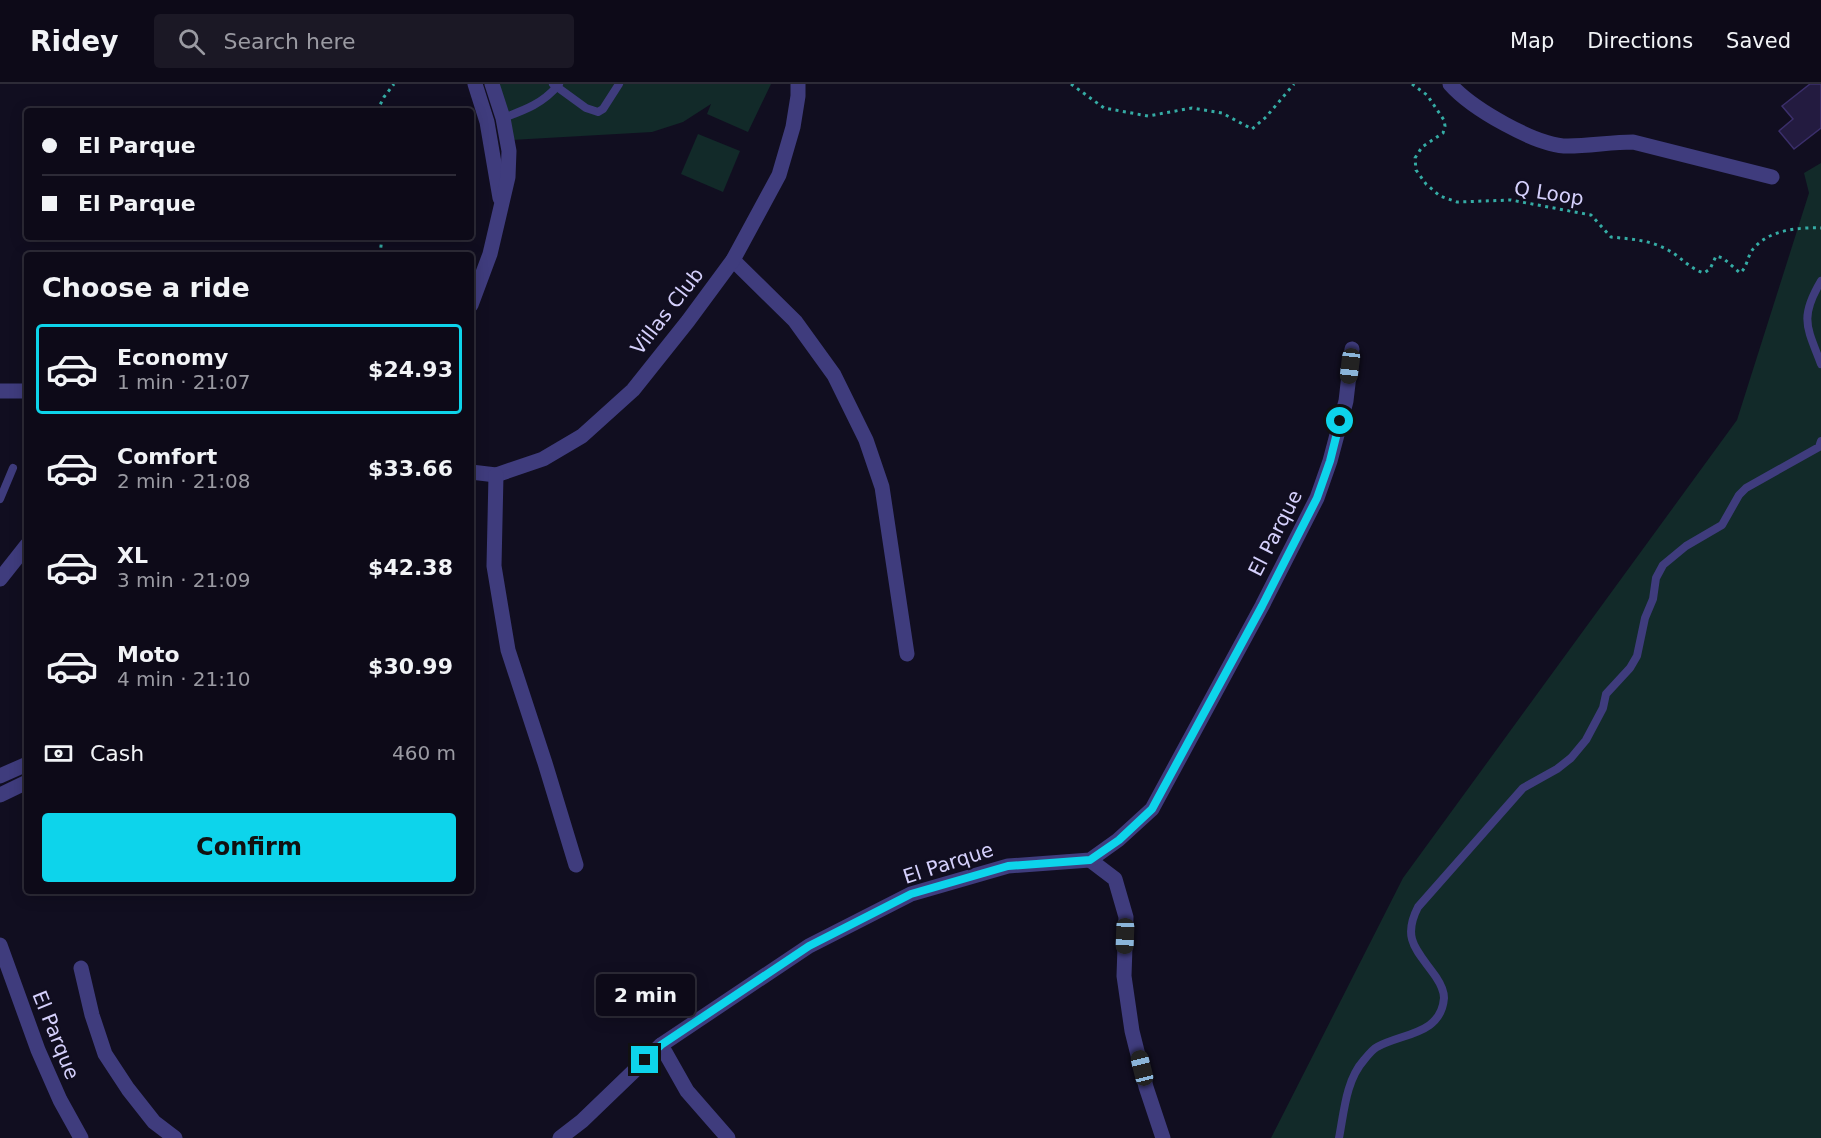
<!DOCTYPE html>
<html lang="en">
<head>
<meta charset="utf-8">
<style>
	:root { --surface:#0d0a18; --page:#1b1825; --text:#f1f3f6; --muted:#9a9aa2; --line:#2d2b37; --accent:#0dd4eb }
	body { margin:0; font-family:"DejaVu Sans",sans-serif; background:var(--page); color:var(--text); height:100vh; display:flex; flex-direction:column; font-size:22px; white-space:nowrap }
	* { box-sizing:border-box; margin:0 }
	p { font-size:20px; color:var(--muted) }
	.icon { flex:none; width:33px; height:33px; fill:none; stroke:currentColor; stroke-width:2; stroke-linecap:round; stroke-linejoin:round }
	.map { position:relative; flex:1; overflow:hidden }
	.details { position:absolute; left:24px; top:168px; width:450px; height:642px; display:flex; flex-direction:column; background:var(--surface); border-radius:6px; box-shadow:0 3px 15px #0003,0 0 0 2px var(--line) }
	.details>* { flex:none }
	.banner { position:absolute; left:24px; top:24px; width:450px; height:132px; border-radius:6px; box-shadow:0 3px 15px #0003,0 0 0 2px var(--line); display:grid; align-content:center; height:132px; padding:0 18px; background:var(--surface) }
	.end { position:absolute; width:27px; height:27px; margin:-14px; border:8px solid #0dd4eb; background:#111; box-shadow:0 0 0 3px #111 }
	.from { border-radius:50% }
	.bubble { position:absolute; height:42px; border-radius:6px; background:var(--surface); box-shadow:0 3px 15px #0003,0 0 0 2px var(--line); font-size:20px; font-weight:600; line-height:42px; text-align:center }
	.car { position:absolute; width:18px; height:36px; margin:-18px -9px; border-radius:8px; box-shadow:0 0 4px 2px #0007; background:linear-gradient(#222 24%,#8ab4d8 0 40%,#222 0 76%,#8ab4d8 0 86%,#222 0) }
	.banner b { display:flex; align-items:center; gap:21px; height:57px; font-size:22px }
	.banner b+b { border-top:2px solid var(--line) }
	.banner i { width:15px; height:15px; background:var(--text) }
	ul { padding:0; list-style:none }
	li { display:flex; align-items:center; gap:18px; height:90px; margin:0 12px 9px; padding:0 6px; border:3px solid transparent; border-radius:6px }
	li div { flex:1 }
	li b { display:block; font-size:22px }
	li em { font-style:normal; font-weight:600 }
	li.selected { border-color:var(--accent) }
	li>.icon { width:54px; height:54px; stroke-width:1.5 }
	h2 { padding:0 18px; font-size:27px; line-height:72px }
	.pay { display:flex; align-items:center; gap:15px; height:66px; padding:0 18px; font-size:22px }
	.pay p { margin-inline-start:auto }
	.primary-button { display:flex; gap:12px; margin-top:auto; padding:12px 18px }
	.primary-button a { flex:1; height:69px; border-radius:6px; background:var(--accent); color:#111; font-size:24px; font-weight:600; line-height:69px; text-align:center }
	header { display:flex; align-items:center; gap:36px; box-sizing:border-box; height:84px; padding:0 30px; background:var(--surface); border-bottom:2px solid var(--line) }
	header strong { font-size:28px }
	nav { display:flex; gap:33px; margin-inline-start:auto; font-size:21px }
	.search { width:420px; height:54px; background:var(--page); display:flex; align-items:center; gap:15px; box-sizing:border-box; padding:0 21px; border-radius:6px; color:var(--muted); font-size:22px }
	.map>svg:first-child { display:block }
</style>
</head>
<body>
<header>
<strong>Ridey</strong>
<div class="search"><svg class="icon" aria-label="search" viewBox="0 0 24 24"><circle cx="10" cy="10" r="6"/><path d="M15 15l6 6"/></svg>Search here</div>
<nav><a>Map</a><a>Directions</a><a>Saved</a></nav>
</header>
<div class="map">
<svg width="1821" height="1054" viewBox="0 0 1821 1054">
	<rect width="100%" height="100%" fill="#110e20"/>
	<!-- green -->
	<g fill="#122a29">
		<path d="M 498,0 L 771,0 L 748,48 L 707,30 L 711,20 L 683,38 L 652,48 L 511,56 Z"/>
		<path d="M 698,50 L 740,67 L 723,108 L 681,90 Z"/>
		<path d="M 1821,79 L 1821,1054 L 1271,1054 L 1403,794 L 1737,336 L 1809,109 L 1804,89 Z"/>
	</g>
	<!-- building -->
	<path fill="#231b40" stroke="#3b2f6b" stroke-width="1.5" d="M 1810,0 L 1821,0 L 1821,44 L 1794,65 L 1779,47 L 1793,35 L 1782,22 Z"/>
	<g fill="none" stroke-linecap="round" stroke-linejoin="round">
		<!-- path -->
		<g stroke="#35aca5" stroke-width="3" stroke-dasharray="3 4.5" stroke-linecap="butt">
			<path d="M 1071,0 L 1104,24 L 1148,32 L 1192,24 L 1222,29 L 1252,45 L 1266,33 L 1294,0"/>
			<path d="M 1412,0 L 1427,11 L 1444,36 L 1445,42 L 1443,49 L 1422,63 L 1415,74 L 1416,86 L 1426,100 L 1440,112 L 1457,118 L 1511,116 L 1591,131 L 1611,153 C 1631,155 1650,156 1668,166 C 1681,173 1690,185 1704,189 L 1710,185 L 1716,172 L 1723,174 L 1740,189 C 1748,183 1747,171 1754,164 C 1769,146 1799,143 1821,144"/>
			<path d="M 377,27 L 384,13 L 394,0"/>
			<path d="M 380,171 L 382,153"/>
		</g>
		<!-- lane -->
		<g stroke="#3f3c7d" stroke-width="8">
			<path d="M 553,0 L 586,24 L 598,28 L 603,25 L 619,0"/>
			<path d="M 503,34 C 525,26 544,19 559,0"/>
			<path d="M 1821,197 C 1799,234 1807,243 1821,280"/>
			<path d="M 0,415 L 13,384"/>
			<path d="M 1339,1054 C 1344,1028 1346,996 1364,976 C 1368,971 1373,965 1377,963 C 1402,949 1441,951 1444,914 C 1444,906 1440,899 1436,893 C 1418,867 1401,856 1418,823 L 1523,704 L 1557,685 L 1571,674 L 1586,656 L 1603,624 L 1606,610 L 1630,584 L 1637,572 L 1645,534 L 1653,515 L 1656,494 L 1663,481 L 1686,462 L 1722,441 L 1739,411 L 1746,404 L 1819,363 L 1821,357"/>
		</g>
		<!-- street -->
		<g stroke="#3f3c7d" stroke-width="15">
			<path d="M 475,0 L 487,38 L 500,114"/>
			<path d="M 1450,0 C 1471,24 1536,62 1568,62 C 1590,62 1611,58 1633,58 L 1772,93"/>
			<path d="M 733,176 L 795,237 L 834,291 L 866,356 L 882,403 L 907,570"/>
			<path d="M 471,221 L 490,170 L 508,93 L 509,67 L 503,34 L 492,0"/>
			<path d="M 0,307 L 27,307"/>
			<path d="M 471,388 L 496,391 L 543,375 L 582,352 L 633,306 L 688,237 L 733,176 L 779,91 L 793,43 L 798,12 L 798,0"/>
			<path d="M 496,391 L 494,482 L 508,566 L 545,679 L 576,781"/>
			<path d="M 0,495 L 27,461"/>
			<path d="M 0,692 L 27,680"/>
			<path d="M 0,711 L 27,698"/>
			<path d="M 1090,776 L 1115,795 L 1126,833 L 1124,892 L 1132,947 L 1146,1003 L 1163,1054"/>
			<path d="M 0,861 L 38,966 L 60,1016 L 81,1054"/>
			<path d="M 81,884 L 92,931 L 105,970 L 128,1005 L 154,1038 L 175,1054"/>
			<path d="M 661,961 L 687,1007 L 728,1054"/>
			<path d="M 560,1054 L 582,1037 L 661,961 L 809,862 L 911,810 L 1008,782 L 1090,776 L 1118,756 L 1152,725 L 1262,522 L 1317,414 L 1330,377 L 1346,317 L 1352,265"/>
		</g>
	</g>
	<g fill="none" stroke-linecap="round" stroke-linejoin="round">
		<!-- route -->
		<path stroke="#0dd4eb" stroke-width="8" d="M 645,976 L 661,961 L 809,862 L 911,810 L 1008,782 L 1090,776 L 1119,756 L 1152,725 L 1262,522 L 1317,414 L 1330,377 L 1340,337"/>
	</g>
	<g text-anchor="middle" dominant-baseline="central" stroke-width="4.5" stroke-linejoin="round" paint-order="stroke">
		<!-- street labels -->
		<g font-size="20" fill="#d5d0fc" stroke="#110e20">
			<text transform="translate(1549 109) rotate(9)">Q Loop</text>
			<text transform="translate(667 227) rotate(-52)">Villas Club</text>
			<text transform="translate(1275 449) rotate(-63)">El Parque</text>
			<text transform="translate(948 779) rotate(-18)">El Parque</text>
			<text transform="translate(56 951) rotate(68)">El Parque</text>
		</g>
	</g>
</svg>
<i class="end from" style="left:1340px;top:337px"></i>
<i class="end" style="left:645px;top:976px"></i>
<div class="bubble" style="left:596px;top:890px;width:99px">2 min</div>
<i class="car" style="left:1350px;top:282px;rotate:187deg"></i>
<i class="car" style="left:1125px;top:852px;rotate:182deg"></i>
<i class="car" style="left:1142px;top:984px;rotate:346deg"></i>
<div class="banner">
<b><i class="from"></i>El Parque</b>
<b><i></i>El Parque</b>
</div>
<section class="details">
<h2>Choose a ride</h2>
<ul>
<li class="selected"><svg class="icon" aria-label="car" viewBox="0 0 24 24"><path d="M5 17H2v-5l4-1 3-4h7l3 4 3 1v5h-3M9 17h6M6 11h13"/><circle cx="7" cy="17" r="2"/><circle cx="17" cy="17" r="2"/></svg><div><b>Economy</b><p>1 min · 21:07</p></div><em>$24.93</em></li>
<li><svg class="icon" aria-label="car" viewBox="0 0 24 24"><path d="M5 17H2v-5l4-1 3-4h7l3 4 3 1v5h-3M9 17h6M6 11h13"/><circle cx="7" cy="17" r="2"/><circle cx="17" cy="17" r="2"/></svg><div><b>Comfort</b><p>2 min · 21:08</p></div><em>$33.66</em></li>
<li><svg class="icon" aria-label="car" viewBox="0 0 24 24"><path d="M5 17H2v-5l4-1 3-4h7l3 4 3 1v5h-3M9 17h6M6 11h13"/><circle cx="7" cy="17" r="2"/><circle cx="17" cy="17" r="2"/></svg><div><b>XL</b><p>3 min · 21:09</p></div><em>$42.38</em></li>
<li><svg class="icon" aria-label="car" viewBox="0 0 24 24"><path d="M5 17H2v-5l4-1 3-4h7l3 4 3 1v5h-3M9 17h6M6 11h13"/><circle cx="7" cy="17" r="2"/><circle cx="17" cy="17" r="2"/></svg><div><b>Moto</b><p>4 min · 21:10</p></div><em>$30.99</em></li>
</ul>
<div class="pay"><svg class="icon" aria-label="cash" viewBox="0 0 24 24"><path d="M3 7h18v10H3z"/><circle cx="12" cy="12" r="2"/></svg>Cash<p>460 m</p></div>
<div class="primary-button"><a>Confirm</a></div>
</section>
</div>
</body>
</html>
